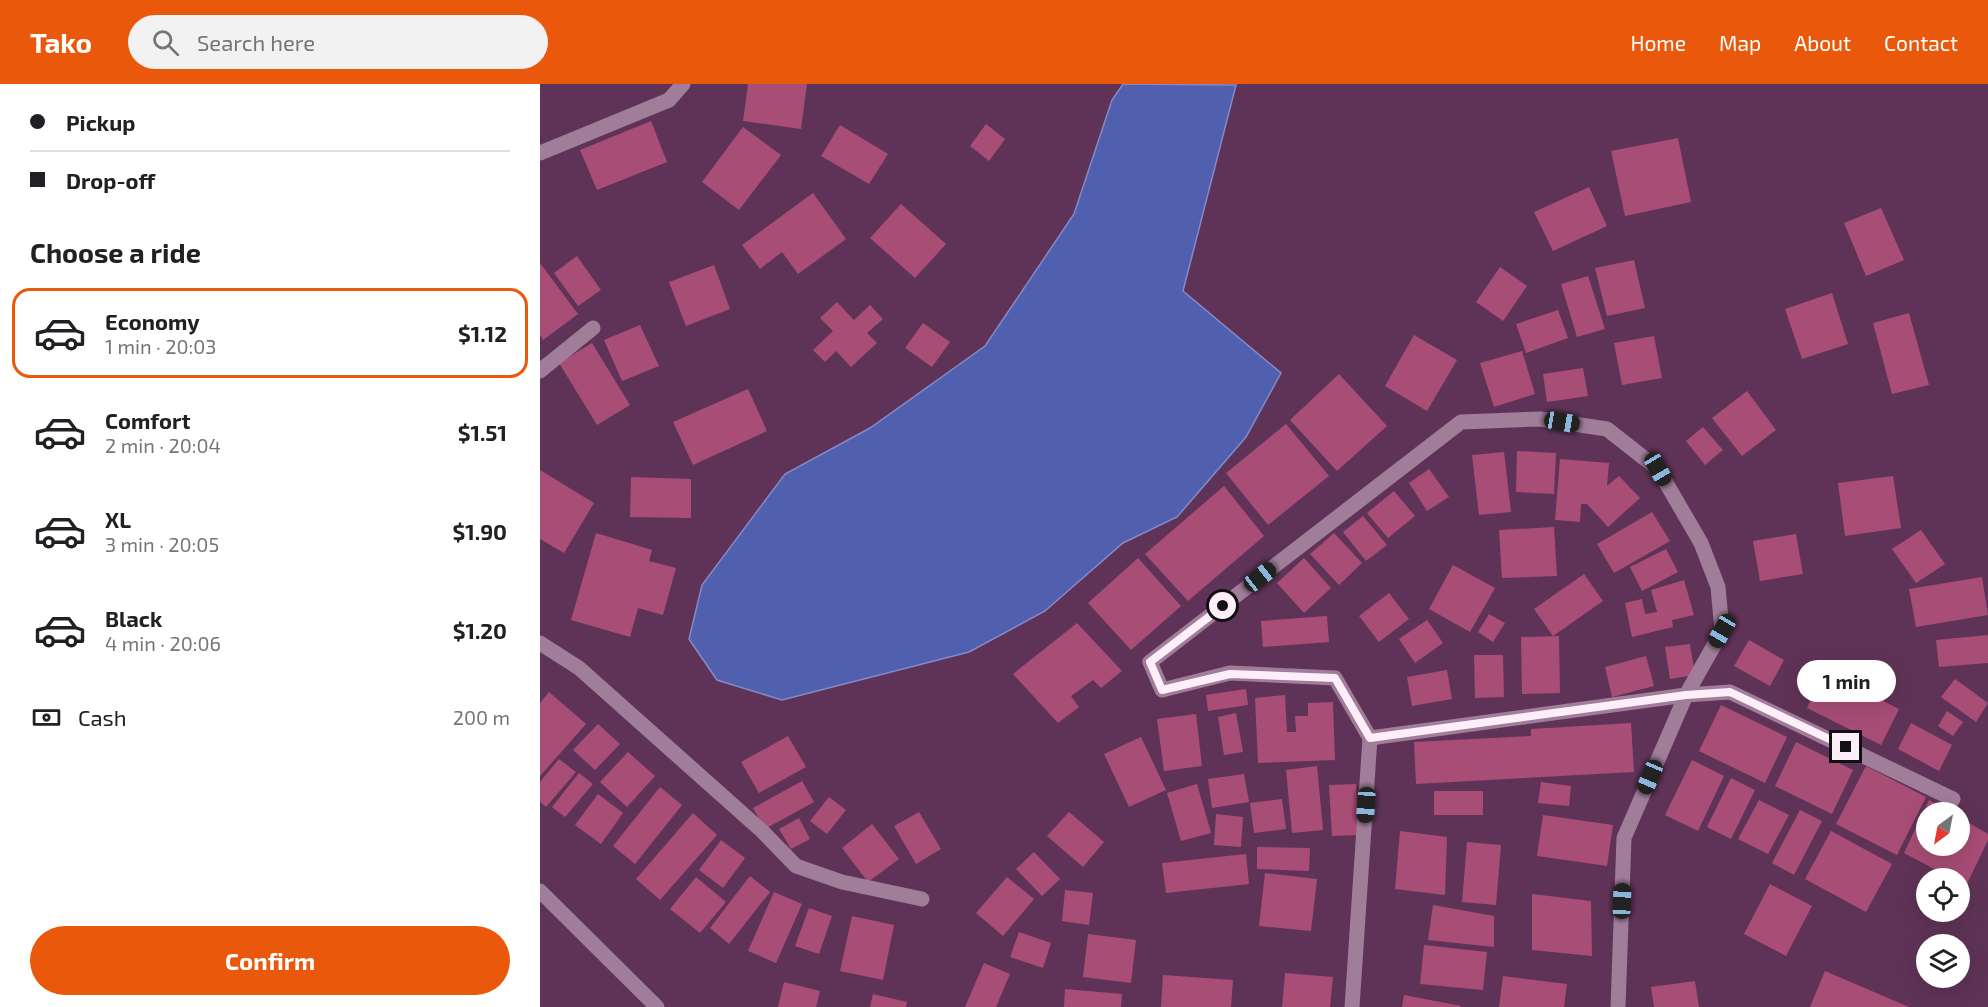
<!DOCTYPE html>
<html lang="en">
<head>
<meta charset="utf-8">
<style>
	:root { --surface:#fff; --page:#f2f2f2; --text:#202124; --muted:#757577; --line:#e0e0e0; --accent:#ea580c }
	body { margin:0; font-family:"Exo 2",sans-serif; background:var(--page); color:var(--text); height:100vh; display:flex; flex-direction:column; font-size:22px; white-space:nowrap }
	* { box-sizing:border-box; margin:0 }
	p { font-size:20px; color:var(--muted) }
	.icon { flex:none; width:33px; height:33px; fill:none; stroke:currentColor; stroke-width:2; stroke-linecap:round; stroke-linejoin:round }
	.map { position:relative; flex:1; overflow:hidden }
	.sheet { display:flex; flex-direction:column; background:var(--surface); width:540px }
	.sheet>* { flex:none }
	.hud { display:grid; align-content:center; height:132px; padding:0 30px; background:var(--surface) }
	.needle { width:39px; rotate:212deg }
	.buttons { position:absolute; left:1376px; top:718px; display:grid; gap:12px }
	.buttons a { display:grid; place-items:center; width:54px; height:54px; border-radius:50%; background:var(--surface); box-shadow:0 6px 24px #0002; font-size:30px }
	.end { position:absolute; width:27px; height:27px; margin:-14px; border:8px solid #feeefa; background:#111; box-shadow:0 0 0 3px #111 }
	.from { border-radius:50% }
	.bubble { position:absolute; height:42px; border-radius:21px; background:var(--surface); box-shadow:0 6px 24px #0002; font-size:20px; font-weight:700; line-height:42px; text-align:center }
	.car { position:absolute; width:18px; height:36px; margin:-18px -9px; border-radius:8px; box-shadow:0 0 4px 2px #0007; background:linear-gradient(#222 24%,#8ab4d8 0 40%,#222 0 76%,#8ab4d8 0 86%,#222 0) }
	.hud b { display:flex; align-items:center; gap:21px; height:57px; font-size:22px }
	.hud b+b { border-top:2px solid var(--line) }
	.hud i { width:15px; height:15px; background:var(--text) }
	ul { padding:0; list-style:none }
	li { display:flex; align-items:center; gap:18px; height:90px; margin:0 12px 9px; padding:0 18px; border:3px solid transparent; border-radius:18px }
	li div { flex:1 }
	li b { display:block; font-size:22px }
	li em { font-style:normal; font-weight:700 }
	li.active { border-color:var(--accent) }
	li>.icon { width:54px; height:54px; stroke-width:1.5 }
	h2 { padding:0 30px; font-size:27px; line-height:72px }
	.pay { display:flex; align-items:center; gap:15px; height:66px; padding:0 30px; font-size:22px }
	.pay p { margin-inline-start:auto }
	.primary-button { display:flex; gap:12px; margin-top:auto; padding:12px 30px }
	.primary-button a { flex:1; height:69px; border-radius:36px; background:var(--accent); color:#fff; font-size:24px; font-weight:700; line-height:69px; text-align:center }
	header { display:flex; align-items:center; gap:36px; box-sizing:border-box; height:84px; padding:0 30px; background:var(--accent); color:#fff }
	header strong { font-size:28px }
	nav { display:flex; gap:33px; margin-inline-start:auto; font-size:21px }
	.search { width:420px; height:54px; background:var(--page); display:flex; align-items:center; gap:15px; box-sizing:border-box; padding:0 21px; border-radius:33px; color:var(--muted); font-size:22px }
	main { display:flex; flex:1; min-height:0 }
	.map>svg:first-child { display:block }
</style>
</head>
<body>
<header>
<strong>Tako</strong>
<div class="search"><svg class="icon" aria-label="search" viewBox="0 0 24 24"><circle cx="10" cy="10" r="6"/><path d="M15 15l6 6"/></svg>Search here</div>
<nav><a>Home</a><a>Map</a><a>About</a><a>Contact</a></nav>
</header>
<main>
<section class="sheet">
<div class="hud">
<b><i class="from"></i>Pickup</b>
<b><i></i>Drop-off</b>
</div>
<h2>Choose a ride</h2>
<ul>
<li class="active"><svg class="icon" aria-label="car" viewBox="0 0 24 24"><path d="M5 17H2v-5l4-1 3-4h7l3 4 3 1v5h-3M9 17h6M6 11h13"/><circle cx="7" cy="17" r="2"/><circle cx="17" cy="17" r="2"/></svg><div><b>Economy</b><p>1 min · 20:03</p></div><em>$1.12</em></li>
<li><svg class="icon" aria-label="car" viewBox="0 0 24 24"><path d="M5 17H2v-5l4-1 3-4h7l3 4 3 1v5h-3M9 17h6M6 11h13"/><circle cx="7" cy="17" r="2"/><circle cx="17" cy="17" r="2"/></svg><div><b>Comfort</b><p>2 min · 20:04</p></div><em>$1.51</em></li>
<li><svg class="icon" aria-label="car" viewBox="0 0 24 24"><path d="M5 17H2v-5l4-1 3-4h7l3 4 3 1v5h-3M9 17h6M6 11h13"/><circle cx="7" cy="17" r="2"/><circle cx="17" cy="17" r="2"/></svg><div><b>XL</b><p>3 min · 20:05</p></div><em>$1.90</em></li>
<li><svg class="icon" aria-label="car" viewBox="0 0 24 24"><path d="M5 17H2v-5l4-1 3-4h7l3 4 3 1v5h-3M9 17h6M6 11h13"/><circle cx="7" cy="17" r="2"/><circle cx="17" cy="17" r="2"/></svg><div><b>Black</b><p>4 min · 20:06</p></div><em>$1.20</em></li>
</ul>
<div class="pay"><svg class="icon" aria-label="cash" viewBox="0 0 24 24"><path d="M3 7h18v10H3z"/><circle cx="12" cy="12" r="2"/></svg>Cash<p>200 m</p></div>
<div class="primary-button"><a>Confirm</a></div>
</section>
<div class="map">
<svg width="1448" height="923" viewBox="0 0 1448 923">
	<rect width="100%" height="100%" fill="#5f3357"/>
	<!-- water -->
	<path fill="#515faf" stroke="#858ac6" stroke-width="1.5" d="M 583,0 L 696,1 L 643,207 L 741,289 L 706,353 L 637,433 L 583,459 L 505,527 L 429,568 L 242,616 L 177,596 L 149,555 L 162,501 L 245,390 L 330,344 L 445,262 L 534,130 L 572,16 Z"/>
	<!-- building -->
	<g fill="#a84d76">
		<path d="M 208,0 L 267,0 L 261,45 L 203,37 Z"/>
		<path d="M 111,37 L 127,78 L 57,106 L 40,66 Z"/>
		<path d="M 446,40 L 465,55 L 449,77 L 430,62 Z"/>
		<path d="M 300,41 L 348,70 L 329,100 L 281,72 Z"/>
		<path d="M 203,43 L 241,71 L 199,126 L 162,98 Z"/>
		<path d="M 1138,54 L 1151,118 L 1085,132 L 1071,67 Z"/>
		<path d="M 1049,103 L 1067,142 L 1013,167 L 994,128 Z"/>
		<path d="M 273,109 L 306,155 L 258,190 L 242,168 L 220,185 L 202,161 Z"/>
		<path d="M 361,120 L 406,160 L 375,194 L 330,154 Z"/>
		<path d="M 1341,124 L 1364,176 L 1326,192 L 1304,139 Z"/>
		<path d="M 37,172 L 61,206 L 38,222 L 14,189 Z"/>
		<path d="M 1094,176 L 1105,224 L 1067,232 L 1055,184 Z"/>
		<path d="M 0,179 L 38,230 L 3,256 L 0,251 Z"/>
		<path d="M 174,181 L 190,225 L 146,242 L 129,198 Z"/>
		<path d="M 960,183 L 987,202 L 963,237 L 936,218 Z"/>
		<path d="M 1048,192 L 1065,245 L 1037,253 L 1021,200 Z"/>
		<path d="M 1292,209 L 1308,260 L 1262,275 L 1245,225 Z"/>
		<path d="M 297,218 L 314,236 L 330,221 L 343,235 L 327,249 L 337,259 L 311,283 L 296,267 L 285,278 L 273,266 L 293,247 L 280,234 Z"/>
		<path d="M 1018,226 L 1028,254 L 986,269 L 976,240 Z"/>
		<path d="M 1369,229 L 1389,301 L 1352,310 L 1333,239 Z"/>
		<path d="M 383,239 L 410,258 L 392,283 L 365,264 Z"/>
		<path d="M 100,241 L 119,282 L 82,297 L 64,256 Z"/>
		<path d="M 874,251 L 917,276 L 887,327 L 845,302 Z"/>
		<path d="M 1114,252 L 1122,294 L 1082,301 L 1074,259 Z"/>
		<path d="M 52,259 L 90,321 L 57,341 L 19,279 Z"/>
		<path d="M 982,267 L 995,310 L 954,323 L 940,279 Z"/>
		<path d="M 1043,284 L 1048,312 L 1007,318 L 1003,290 Z"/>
		<path d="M 799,290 L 847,342 L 797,387 L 750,336 Z"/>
		<path d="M 208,305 L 227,347 L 153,381 L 133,338 Z"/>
		<path d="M 1207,307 L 1236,346 L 1202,372 L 1172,334 Z"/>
		<path d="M 746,340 L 789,392 L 728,441 L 686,389 Z"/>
		<path d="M 1163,343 L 1183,366 L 1165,381 L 1146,357 Z"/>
		<path d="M 977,367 L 1016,369 L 1014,410 L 976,408 Z"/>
		<path d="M 964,368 L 971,428 L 939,431 L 932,371 Z"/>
		<path d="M 1020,375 L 1069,379 L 1067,402 L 1079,392 L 1100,414 L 1068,443 L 1047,420 L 1041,420 L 1040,438 L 1015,436 Z"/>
		<path d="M 889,385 L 909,413 L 887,427 L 869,399 Z"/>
		<path d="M 0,386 L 54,419 L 24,469 L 0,455 Z"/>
		<path d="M 1353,392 L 1361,444 L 1305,452 L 1298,399 Z"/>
		<path d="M 91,393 L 151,395 L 151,434 L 90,433 Z"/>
		<path d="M 684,402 L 724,452 L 648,517 L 605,470 Z"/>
		<path d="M 854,407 L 875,432 L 848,454 L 827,429 Z"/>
		<path d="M 1112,428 L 1130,457 L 1074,489 L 1057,460 Z"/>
		<path d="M 823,432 L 847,461 L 826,477 L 803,448 Z"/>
		<path d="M 1014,443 L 1017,492 L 962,494 L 959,446 Z"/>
		<path d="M 1381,446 L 1405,480 L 1376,499 L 1352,465 Z"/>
		<path d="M 56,449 L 112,466 L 109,477 L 136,484 L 123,531 L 98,524 L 90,553 L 31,536 Z"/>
		<path d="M 794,449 L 822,479 L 799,501 L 770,470 Z"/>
		<path d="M 1256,450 L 1263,490 L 1220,497 L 1213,457 Z"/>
		<path d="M 1126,465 L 1138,488 L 1102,507 L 1090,483 Z"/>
		<path d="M 598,474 L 641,522 L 591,566 L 548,519 Z"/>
		<path d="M 764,474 L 791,504 L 764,529 L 737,499 Z"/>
		<path d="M 913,481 L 955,504 L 930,548 L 889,525 Z"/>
		<path d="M 1044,490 L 1063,517 L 1013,552 L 994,525 Z"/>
		<path d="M 1442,493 L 1448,531 L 1376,543 L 1369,505 Z"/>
		<path d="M 1144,496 L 1154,531 L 1132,536 L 1133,543 L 1092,553 L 1085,519 L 1102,515 L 1105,530 L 1117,528 L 1111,506 Z"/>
		<path d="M 849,509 L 869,535 L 839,558 L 819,532 Z"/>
		<path d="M 949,530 L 965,539 L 953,558 L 938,548 Z"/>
		<path d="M 787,532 L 789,558 L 723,563 L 721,537 Z"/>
		<path d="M 887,536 L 903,559 L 875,579 L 859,555 Z"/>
		<path d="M 537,539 L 582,587 L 561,604 L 553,596 L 531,612 L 539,623 L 518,639 L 473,590 Z"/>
		<path d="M 1448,551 L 1448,579 L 1399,583 L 1396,556 Z"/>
		<path d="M 1019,552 L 1020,609 L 982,610 L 981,553 Z"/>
		<path d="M 1209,556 L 1244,576 L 1230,602 L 1194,582 Z"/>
		<path d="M 1150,560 L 1155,591 L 1130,595 L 1125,563 Z"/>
		<path d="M 934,571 L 963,571 L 964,613 L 935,614 Z"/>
		<path d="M 1106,572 L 1114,602 L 1072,613 L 1065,583 Z"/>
		<path d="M 907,586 L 912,615 L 872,622 L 867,593 Z"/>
		<path d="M 1285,587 L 1359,625 L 1341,661 L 1267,624 Z"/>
		<path d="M 1415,595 L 1448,619 L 1436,638 L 1401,613 Z"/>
		<path d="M 706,605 L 708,621 L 668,627 L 666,611 Z"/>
		<path d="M 9,608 L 46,640 L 0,692 L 0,619 Z"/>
		<path d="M 745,611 L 747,648 L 756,648 L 755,632 L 768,632 L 768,619 L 793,618 L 795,676 L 718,679 L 715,614 Z"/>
		<path d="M 1181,621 L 1247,653 L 1225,699 L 1159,667 Z"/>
		<path d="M 1407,627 L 1423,638 L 1413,652 L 1398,642 Z"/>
		<path d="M 696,629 L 703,668 L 684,671 L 678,633 Z"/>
		<path d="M 656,630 L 662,682 L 624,687 L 617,635 Z"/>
		<path d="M 1091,639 L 1094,688 L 876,700 L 874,658 L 991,652 L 991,645 Z"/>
		<path d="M 1371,639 L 1412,661 L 1399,687 L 1358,665 Z"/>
		<path d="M 58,640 L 80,660 L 55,686 L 33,666 Z"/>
		<path d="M 248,652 L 266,683 L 219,709 L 201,678 Z"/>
		<path d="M 601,653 L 626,706 L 589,723 L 564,670 Z"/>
		<path d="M 1256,658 L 1313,686 L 1292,730 L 1235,702 Z"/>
		<path d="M 88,668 L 115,692 L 87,723 L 60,698 Z"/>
		<path d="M 19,675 L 36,688 L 6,723 L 0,718 L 0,698 Z"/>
		<path d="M 1152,676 L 1184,692 L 1158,747 L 1125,731 Z"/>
		<path d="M 777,682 L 783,746 L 752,749 L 746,686 Z"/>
		<path d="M 1326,682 L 1386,713 L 1357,771 L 1296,740 Z"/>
		<path d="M 39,689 L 53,700 L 25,733 L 12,723 Z"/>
		<path d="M 704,690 L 709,718 L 672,724 L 668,695 Z"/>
		<path d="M 1191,694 L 1215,706 L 1191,755 L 1167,743 Z"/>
		<path d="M 262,697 L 274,718 L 225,745 L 213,724 Z"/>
		<path d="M 1001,698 L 1031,702 L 1029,722 L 998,719 Z"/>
		<path d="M 657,700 L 671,749 L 641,757 L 627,709 Z"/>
		<path d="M 816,700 L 819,751 L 792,752 L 789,701 Z"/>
		<path d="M 120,703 L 142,721 L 95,780 L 73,762 Z"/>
		<rect x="894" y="707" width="49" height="24"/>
		<path d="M 58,710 L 83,729 L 61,760 L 35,741 Z"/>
		<path d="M 289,713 L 306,726 L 287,750 L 270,737 Z"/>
		<path d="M 742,715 L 746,745 L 714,749 L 710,719 Z"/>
		<path d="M 1219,716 L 1249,731 L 1228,770 L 1198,755 Z"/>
		<path d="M 1389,716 L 1412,729 L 1386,729 L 1386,762 L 1419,762 L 1419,733 L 1448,750 L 1448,756 L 1426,802 L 1419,798 L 1419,795 L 1413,795 L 1364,769 Z"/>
		<path d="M 1260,726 L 1282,737 L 1254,791 L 1232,779 Z"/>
		<path d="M 379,728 L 401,765 L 376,780 L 354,742 Z"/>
		<path d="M 529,728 L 564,758 L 543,783 L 507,752 Z"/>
		<path d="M 153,729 L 177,751 L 120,816 L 96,795 Z"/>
		<path d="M 676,730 L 703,733 L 701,763 L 674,761 Z"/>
		<path d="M 1003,731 L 1073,741 L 1067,782 L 997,772 Z"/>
		<path d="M 259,734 L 270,755 L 251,765 L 239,745 Z"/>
		<path d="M 332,740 L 359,775 L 328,798 L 302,764 Z"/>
		<path d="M 860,747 L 907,753 L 905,811 L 855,805 Z"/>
		<path d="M 1291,747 L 1352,780 L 1326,828 L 1265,795 Z"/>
		<path d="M 181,756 L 205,774 L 183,804 L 159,786 Z"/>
		<path d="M 927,758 L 961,761 L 956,821 L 922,818 Z"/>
		<path d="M 717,763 L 770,764 L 769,787 L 717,785 Z"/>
		<path d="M 494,768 L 520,795 L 502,812 L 476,785 Z"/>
		<path d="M 706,770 L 709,800 L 626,809 L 622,779 Z"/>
		<path d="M 725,789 L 777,795 L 771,847 L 719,842 Z"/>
		<path d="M 210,792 L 230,808 L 189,860 L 170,844 Z"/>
		<path d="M 156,793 L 186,818 L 160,849 L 130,825 Z"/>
		<path d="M 467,793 L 494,815 L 463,852 L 436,829 Z"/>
		<path d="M 1230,800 L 1272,822 L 1246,872 L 1204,850 Z"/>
		<path d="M 525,806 L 553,809 L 549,841 L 522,837 Z"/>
		<path d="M 234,808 L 262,820 L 236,879 L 208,867 Z"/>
		<path d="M 992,810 L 1051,817 L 1052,872 L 992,866 Z"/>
		<path d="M 893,821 L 954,832 L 954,863 L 888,856 Z"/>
		<path d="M 269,824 L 292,832 L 279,870 L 255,862 Z"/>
		<path d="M 312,832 L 354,841 L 343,896 L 300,887 Z"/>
		<path d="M 479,848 L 511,859 L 503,884 L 470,873 Z"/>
		<path d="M 548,850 L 596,856 L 591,899 L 543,893 Z"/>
		<path d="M 884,861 L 947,868 L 943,906 L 880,900 Z"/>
		<path d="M 444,879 L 470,890 L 456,923 L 425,923 Z"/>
		<path d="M 1285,887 L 1369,923 L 1270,923 Z"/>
		<path d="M 745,889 L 793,893 L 790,923 L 742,923 Z"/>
		<path d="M 623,891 L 693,896 L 691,923 L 621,923 Z"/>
		<path d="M 963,892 L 1027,900 L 1024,923 L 959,923 Z"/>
		<path d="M 1155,897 L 1159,923 L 1114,923 L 1111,903 Z"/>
		<path d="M 244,898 L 280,907 L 276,923 L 238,923 Z"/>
		<path d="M 525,905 L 582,910 L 581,923 L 524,923 Z"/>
		<path d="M 333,910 L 367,918 L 366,923 L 330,923 Z"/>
		<path d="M 864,911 L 921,922 L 920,923 L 862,923 Z"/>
	</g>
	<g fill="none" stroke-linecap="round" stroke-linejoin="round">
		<!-- minor -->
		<g stroke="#a07d98" stroke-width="15">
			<path d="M 0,69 L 129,16 L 143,0"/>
			<path d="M 0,287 L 53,244"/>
			<path d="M 0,559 L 39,584 L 222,747 L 256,782 L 302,798 L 382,815"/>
			<path d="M 830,654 L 1146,611 L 1190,608 L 1413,715"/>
			<path d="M 0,807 L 117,923"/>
			<path d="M 812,923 L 830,654 L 795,594 L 690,589 L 622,606 L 610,578 L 921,338 L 1000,335 L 1067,345 L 1118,385 L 1161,459 L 1178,503 L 1182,547 L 1146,611 L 1084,754 L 1078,923"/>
		</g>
	</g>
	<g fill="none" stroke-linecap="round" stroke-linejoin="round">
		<!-- route -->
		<path stroke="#feeefa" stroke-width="8" d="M 683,522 L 610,578 L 622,606 L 690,590 L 795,594 L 830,654 L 1146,611 L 1190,608 L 1306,663"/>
	</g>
</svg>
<div class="buttons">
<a><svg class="needle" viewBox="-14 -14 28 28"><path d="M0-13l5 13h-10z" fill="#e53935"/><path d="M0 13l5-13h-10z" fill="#757577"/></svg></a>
<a><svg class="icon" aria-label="locate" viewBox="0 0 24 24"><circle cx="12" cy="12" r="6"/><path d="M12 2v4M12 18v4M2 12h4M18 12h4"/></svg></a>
<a><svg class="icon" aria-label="layers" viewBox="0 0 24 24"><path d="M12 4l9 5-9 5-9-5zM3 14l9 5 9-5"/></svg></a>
</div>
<i class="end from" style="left:683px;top:522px"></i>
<i class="end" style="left:1306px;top:663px"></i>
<div class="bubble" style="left:1257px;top:576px;width:99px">1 min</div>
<i class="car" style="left:1022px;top:338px;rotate:99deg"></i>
<i class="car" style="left:1118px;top:385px;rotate:150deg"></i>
<i class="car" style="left:720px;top:493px;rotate:52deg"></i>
<i class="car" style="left:1182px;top:547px;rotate:210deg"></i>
<i class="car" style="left:1110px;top:693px;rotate:203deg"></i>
<i class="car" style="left:826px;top:721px;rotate:184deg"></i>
<i class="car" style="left:1082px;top:817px;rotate:2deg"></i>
</div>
</main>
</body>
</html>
